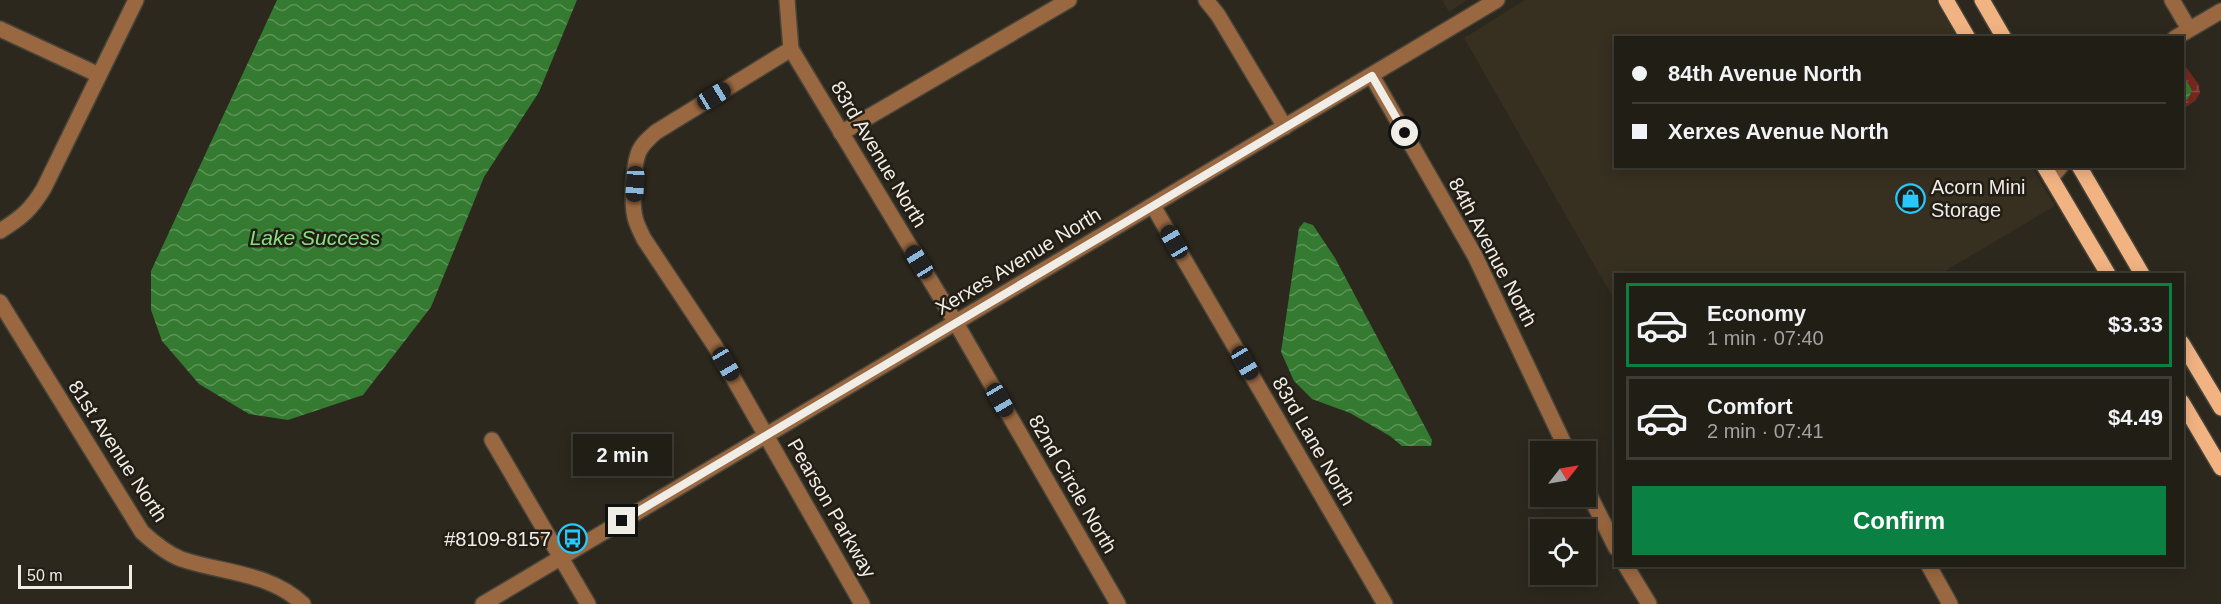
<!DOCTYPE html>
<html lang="en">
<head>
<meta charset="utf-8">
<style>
	:root { --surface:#211e16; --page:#29271f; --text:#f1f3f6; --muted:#a2a2a1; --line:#3e3c35; --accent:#0b8043 }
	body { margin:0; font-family:Helvetica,sans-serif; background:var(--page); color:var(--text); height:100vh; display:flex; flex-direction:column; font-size:22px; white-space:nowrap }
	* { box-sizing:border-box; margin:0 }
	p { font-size:20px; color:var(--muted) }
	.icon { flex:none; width:33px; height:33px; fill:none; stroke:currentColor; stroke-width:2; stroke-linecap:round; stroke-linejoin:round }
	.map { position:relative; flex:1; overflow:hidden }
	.drawer { position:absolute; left:1614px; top:273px; width:570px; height:294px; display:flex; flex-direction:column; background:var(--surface); border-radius:0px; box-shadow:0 3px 15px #0003,0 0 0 2px var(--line) }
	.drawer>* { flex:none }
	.guide { position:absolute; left:1614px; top:36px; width:570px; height:132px; border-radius:0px; box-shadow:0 3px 15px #0003,0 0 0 2px var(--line); display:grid; align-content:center; height:132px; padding:0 18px; background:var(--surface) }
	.needle { width:39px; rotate:59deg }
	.tools { position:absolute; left:1530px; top:441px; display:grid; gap:12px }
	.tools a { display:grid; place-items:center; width:66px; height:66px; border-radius:0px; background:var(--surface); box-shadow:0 3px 15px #0003,0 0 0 2px var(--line); font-size:30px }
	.scale { position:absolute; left:18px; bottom:15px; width:114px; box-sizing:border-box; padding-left:6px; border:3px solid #f0ede7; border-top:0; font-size:16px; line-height:21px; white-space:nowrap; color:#f0ede7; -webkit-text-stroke:4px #221e15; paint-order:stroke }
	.end { position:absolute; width:27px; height:27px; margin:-14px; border:8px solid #f0ede7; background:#111; box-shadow:0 0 0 3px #111 }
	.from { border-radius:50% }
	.bubble { position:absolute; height:42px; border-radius:0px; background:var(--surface); box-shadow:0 3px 15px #0003,0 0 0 2px var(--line); font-size:20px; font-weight:700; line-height:42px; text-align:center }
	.car { position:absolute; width:18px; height:36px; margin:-18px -9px; border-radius:8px; box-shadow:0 0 4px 2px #0007; background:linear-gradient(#222 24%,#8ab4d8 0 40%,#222 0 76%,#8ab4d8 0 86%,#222 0) }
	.guide b { display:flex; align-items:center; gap:21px; height:57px; font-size:22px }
	.guide b+b { border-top:2px solid var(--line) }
	.guide i { width:15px; height:15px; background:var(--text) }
	ul { padding:10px 0 0; list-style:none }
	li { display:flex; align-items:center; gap:18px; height:84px; margin:0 12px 9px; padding:0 6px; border:3px solid var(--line); border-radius:0px }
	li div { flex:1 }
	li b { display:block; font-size:22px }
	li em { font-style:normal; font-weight:700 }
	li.active { border-color:var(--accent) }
	li>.icon { width:54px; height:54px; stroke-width:1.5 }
	.button { display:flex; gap:12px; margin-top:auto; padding:12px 18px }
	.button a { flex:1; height:69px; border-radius:0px; background:var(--accent); color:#fff; font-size:24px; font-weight:700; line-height:69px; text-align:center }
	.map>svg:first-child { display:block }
</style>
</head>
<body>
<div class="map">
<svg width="2221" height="604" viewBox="0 0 2221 604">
	<defs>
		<pattern id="wetland-marsh" width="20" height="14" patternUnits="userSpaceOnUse" patternTransform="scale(1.5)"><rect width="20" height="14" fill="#77281f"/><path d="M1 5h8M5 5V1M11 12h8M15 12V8" fill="none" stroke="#8b4840"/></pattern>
		<pattern id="water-waves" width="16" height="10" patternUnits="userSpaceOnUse" patternTransform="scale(1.5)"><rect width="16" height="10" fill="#347a30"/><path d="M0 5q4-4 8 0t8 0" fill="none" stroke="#5c9458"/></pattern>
	</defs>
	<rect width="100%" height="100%" fill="#2c281e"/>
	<!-- built -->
	<g fill="#372f20">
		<path d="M 1442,0 L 1467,0 L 1449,12 Z"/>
		<path d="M 1525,0 L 1935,0 L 1957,37 L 1616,38 L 1616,166 L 2032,167 L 2055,206 L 1940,274 L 1616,274 L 1615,301 L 1464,38 Z"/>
	</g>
	<!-- wetland -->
	<path fill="url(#wetland-marsh)" d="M 2183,63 L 2199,85 L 2200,93 L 2195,101 L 2183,109 Z"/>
	<!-- water -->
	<g fill="url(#water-waves)">
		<path d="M 277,0 L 577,0 L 539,92 L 484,177 L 431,307 L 363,395 L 288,420 L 249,414 L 199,384 L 162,341 L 151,310 L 151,271 Z"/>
		<path d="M 2183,79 L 2188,83 L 2192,91 L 2187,100 L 2183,103 Z"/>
		<path d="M 1304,222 L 1313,225 L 1335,258 L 1432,440 L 1431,446 L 1402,446 L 1390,436 L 1350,413 L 1312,399 L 1294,381 L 1281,352 L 1299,228 Z"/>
	</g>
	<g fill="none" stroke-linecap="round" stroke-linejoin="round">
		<defs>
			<g id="minor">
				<path d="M 787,0 L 791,49 L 956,323 L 1118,604"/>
				<path d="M 1206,0 L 1218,15 L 1285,127"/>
				<path d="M 2172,0 L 2189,29"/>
				<path d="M 0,29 L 99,75"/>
				<path d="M 2175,38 L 2221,11"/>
				<path d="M 791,49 L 656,132 C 649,138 641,145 638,154 C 633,169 631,206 636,221 C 638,227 641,233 644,239 L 715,346 L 862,604"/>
				<path d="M 1372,76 L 1475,256 L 1568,452"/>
				<path d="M 841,133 L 1069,0"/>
				<path d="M 2051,178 L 2061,166"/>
				<path d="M 1153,206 L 1385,604"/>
				<path d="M 0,231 C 21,218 31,210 44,188 L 136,0"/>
				<path d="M 0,302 L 142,532 C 154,543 166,553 181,559 C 222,573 269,572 303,604"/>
				<path d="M 492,440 L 588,604"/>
				<path d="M 1586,488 L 1616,548"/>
				<path d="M 1626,566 L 1649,604"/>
				<path d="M 1929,566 L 1950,604"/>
				<path d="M 483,604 L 1497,0"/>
			</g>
			<g id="major">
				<path d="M 1946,0 L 1968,38"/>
				<path d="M 1982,0 L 2004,38"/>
				<path d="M 2044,166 L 2108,274"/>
				<path d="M 2079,166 L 2142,274"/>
				<path d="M 2182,343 L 2221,408"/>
				<path d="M 2182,402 L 2221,468"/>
			</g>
		</defs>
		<!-- minor casing -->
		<use href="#minor" stroke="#47443a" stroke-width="18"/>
		<!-- major casing -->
		<use href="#major" stroke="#47443a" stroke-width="18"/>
		<!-- minor -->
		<use href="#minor" stroke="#9a6840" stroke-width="15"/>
		<!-- major -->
		<use href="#major" stroke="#f2b383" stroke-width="15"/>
	</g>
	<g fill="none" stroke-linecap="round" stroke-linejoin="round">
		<!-- route -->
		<path stroke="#f0ede7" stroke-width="8" d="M 622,521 L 1372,76 L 1405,133"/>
	</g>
	<!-- icons -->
	<defs>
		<symbol id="shop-ring" viewBox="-11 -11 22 22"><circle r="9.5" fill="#221e15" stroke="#26c9fe" stroke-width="1.5"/><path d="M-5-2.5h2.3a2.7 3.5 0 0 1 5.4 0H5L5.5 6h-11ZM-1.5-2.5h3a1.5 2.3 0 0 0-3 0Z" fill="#26c9fe"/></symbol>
		<symbol id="bus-ring" viewBox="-11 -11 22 22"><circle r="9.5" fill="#221e15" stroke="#26c9fe" stroke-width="1.5"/><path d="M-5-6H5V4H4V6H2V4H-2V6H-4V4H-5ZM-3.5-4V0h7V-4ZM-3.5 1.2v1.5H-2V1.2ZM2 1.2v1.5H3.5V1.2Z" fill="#26c9fe"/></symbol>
	</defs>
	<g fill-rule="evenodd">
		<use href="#shop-ring" x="1894" y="182" width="33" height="33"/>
		<use href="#bus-ring" x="556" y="522" width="33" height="33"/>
	</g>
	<g text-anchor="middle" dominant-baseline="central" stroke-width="5" stroke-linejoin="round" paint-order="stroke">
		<!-- street labels -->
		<g font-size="20" fill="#f0ede7" stroke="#221e15">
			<text transform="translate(879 154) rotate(59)">83rd Avenue North</text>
			<text transform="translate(1493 252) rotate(62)">84th Avenue North</text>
			<text transform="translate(1018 261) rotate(-31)">Xerxes Avenue North</text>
			<text transform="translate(1314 441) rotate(60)">83rd Lane North</text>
			<text transform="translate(118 451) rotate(57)">81st Avenue North</text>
			<text transform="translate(1073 484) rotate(60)">82nd Circle North</text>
			<text transform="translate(832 508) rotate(60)">Pearson Parkway</text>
		</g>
		<!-- poi labels -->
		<g font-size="20" fill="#f0ede7" stroke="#221e15" text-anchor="start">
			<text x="1931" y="187">Acorn Mini<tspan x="1931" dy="23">Storage</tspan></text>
			<text x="551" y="539" text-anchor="end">#8109-8157</text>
		</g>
		<!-- water labels -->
		<g font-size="21" font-style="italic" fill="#84e07e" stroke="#221e15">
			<text x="315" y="237">Lake Success</text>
		</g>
	</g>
</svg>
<div class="tools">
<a><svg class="needle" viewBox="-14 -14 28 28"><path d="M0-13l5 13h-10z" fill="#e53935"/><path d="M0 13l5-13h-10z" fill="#a2a2a1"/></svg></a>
<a><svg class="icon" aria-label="locate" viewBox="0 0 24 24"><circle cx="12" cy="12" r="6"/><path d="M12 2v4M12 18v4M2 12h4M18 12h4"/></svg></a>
</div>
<div class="scale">50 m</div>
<i class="end from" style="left:1405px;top:133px"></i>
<i class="end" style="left:622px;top:521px"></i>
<div class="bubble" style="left:573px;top:434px;width:99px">2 min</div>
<i class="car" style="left:714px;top:96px;rotate:59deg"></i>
<i class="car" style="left:635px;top:184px;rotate:183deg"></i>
<i class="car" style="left:1174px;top:242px;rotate:330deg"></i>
<i class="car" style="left:919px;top:262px;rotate:328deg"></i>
<i class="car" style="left:1245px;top:363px;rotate:150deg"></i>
<i class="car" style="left:726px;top:364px;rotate:150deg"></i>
<i class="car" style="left:1000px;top:400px;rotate:150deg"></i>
<div class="guide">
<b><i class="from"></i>84th Avenue North</b>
<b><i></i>Xerxes Avenue North</b>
</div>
<section class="drawer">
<ul>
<li class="active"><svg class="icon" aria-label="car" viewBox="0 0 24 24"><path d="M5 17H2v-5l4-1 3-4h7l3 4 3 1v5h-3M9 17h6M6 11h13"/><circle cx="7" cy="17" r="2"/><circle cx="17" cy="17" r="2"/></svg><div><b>Economy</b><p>1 min · 07:40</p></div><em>$3.33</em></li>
<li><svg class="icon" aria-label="car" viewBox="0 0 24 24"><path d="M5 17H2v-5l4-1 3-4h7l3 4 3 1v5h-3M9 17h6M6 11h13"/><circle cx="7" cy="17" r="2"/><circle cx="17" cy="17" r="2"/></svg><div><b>Comfort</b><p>2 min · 07:41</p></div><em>$4.49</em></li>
</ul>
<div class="button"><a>Confirm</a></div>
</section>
</div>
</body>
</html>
